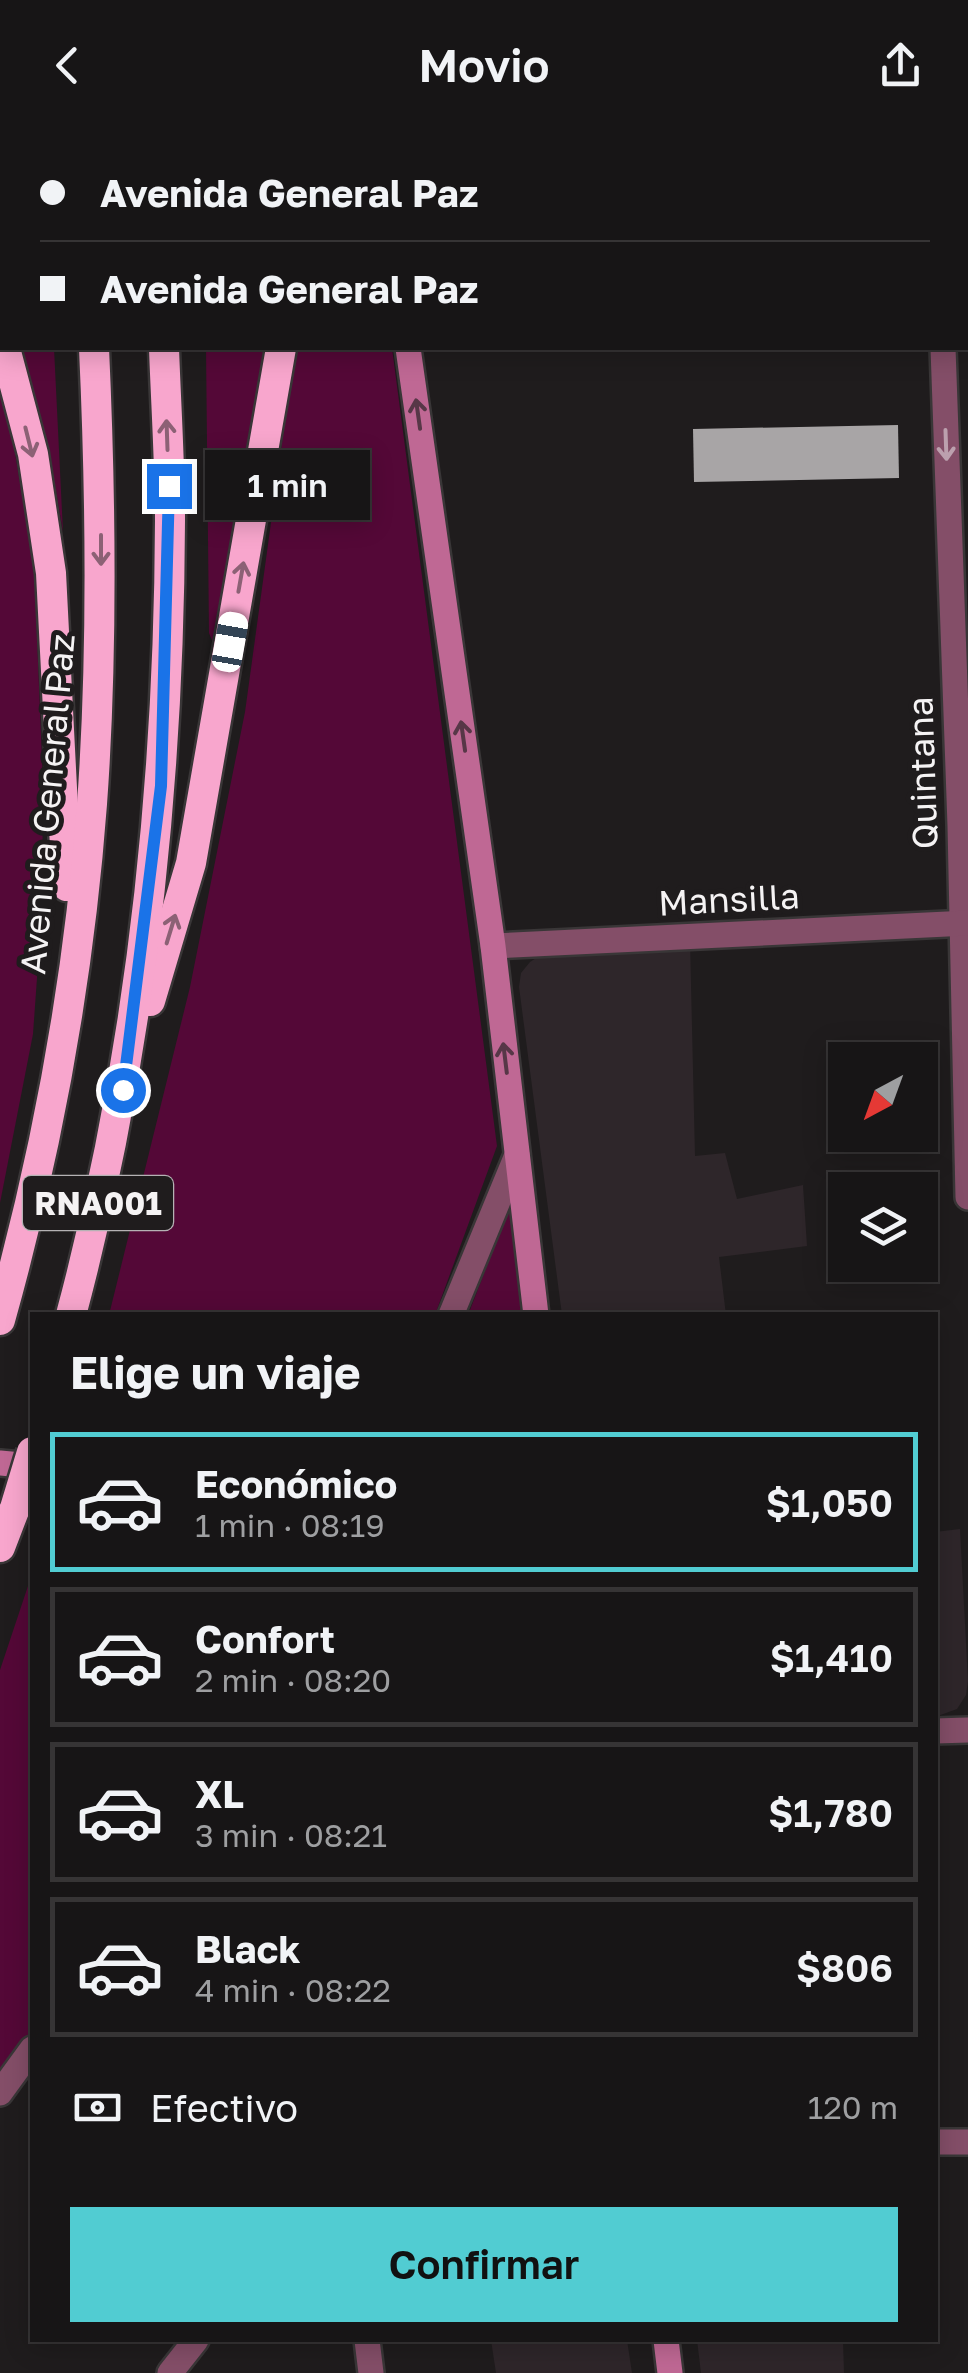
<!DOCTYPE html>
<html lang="es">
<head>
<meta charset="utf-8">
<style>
	:root { --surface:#171516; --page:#242223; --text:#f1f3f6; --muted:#9e9fa1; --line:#363435; --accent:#51ccd2 }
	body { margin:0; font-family:"Golos Text",sans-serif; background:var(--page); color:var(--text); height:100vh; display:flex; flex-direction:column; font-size:38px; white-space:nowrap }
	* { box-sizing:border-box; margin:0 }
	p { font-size:32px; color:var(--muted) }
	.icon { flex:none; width:55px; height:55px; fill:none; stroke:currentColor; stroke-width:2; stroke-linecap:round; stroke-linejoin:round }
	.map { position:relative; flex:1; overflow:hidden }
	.drawer { position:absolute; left:30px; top:1182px; width:908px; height:1030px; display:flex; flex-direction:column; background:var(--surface); border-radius:0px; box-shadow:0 5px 25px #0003,0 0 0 2px var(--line) }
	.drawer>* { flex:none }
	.banner { position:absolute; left:0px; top:0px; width:970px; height:220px; box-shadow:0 5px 25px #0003,0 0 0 2px var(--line); display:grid; align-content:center; height:220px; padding:0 40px; background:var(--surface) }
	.needle { width:65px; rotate:221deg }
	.buttons { position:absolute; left:828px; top:912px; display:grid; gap:20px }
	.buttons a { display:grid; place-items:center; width:110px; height:110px; border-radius:0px; background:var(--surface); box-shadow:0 5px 25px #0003,0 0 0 2px var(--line); font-size:50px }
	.end { position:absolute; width:45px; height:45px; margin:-22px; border:12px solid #1a73e8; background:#fff; box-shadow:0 0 0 5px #fff }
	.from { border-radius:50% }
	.bubble { position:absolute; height:70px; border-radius:0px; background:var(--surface); box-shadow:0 5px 25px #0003,0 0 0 2px var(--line); font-size:32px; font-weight:600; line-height:70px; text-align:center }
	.car { position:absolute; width:30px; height:60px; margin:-30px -15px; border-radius:12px; box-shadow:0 0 8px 2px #0007; background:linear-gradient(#fff 24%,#345 0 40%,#fff 0 76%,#345 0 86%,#fff 0) }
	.banner b { display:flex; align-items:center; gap:35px; height:95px; font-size:38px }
	.banner b+b { border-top:2px solid var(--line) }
	.banner i { width:25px; height:25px; background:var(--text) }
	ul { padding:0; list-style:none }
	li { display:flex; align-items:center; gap:30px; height:140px; margin:0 20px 15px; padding:0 20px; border:5px solid var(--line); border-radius:0px }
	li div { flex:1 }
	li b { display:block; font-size:38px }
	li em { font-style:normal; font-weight:600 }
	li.active { border-color:var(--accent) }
	li>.icon { width:90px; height:90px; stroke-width:1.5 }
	h2 { padding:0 40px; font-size:45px; line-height:120px }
	.pay { display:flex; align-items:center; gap:25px; height:110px; padding:0 40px; font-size:38px }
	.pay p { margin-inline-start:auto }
	.action { display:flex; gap:20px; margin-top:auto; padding:20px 40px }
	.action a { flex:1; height:115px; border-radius:0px; background:var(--accent); color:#111; font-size:40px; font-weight:600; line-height:115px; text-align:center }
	header { display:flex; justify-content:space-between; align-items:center; height:130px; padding:0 40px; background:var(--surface); font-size:45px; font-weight:600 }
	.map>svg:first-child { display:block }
</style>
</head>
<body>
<header><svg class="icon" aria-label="back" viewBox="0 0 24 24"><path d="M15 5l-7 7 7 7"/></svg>Movio<svg class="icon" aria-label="share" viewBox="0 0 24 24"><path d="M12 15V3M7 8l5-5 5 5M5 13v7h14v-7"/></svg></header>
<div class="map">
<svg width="968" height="2243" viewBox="0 0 968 2243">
	<rect width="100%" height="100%" fill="#1f1c1d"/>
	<!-- built -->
	<g fill="#2e262a">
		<path d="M 690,811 L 695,1026 L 725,1023 L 737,1069 L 803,1055 L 807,1116 L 719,1127 L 726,1185 L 562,1185 L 519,857 L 521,843 L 530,832 L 542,824 Z"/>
		<path d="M 960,1399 L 968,1551 L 966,1565 L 957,1579 L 935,1587 L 935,1402 Z"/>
		<path d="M 491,2210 L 627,2210 L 632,2243 L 496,2243 Z"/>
		<path d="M 697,2210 L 843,2210 L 844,2243 L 701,2243 Z"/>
	</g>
	<!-- green -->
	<g fill="#540837">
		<path d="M 0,0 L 43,2 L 2,2 L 2,152 Z"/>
		<path d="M 20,218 L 54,218 L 63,402 L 52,337 Z"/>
		<path d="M 206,218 L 271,218 L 221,507 L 213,513 L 209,503 Z"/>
		<path d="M 295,218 L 392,218 L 497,1016 L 435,1185 L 109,1185 L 190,857 L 245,582 Z"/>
		<path d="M 0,264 L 12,306 L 34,434 L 43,654 L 42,778 L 33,904 L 0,1073 Z"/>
		<path d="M 512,1071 L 526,1185 L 468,1185 Z"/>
		<path d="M 32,1444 L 32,1902 L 0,1944 L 0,1540 Z"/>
	</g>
	<!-- building -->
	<path fill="#a8a5a6" d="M 898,295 L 899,348 L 694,352 L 693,299 Z"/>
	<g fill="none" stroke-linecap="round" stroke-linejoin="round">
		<defs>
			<g id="minor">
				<path d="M 937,0 L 937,2"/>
				<path d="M 943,218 L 960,695 L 968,1067"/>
				<path d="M 493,816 L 968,793"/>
				<path d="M 935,1601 L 968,1600"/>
				<path d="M 935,2012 L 968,2012"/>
				<path d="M 367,2210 L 371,2243"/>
				<path d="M 170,2243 L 196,2210"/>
			</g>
			<g id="tertiary">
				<path d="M 451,1185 L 517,1025"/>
				<path d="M 0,1963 L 32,1919"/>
			</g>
			<g id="secondary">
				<path d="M 375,0 L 375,2"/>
				<path d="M 408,218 L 493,816 L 536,1185"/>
				<path d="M 0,1333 L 32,1336"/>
				<path d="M 666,2210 L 670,2243"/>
			</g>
			<g id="motorway">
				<path d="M 81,0 L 81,2"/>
				<path d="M 148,0 L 148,2"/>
				<path d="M 317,2 L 317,0"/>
				<path d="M 5,218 L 33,324 L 51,443 L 67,756"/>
				<path d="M 150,871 L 191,733 L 281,218"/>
				<path d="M 71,1185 C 140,927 169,658 170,391 C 170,334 166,275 164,218"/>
				<path d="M 0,1190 C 47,1022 79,848 92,674 C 103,522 101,370 94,218"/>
				<path d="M 0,1417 L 15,1378"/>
			</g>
		</defs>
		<!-- minor casing -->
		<use href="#minor" stroke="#393637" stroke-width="30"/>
		<!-- tertiary casing -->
		<use href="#tertiary" stroke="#393637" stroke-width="30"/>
		<!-- secondary casing -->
		<use href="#secondary" stroke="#393637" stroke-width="30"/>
		<!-- motorway casing -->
		<use href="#motorway" stroke="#393637" stroke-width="35"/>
		<!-- minor -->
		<use href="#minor" stroke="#844e68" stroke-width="25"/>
		<!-- tertiary -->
		<use href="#tertiary" stroke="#844e68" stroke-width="25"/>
		<!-- secondary -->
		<use href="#secondary" stroke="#bf6894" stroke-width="25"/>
		<!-- motorway -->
		<use href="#motorway" stroke="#f8a6cd" stroke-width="30"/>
		<defs>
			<path id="motorway-bridge" d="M 15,1378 L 32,1322"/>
		</defs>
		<!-- motorway-bridge casing -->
		<use href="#motorway-bridge" stroke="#393637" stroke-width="35" stroke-linecap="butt"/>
		<!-- motorway-bridge -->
		<use href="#motorway-bridge" stroke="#f8a6cd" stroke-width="30"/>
	</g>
	<!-- one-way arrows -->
	<defs><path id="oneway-shaft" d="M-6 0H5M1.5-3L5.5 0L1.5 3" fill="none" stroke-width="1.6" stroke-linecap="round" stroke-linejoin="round" transform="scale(2.5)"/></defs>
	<g stroke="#573747">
		<use href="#oneway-shaft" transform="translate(418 284) rotate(-98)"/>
		<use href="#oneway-shaft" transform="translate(463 606) rotate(-98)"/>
		<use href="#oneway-shaft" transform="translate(505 928) rotate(-97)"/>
	</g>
	<g stroke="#8c6175">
		<use href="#oneway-shaft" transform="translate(167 305) rotate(-92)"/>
		<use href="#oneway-shaft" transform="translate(29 312) rotate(76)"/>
		<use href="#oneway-shaft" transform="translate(101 420) rotate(90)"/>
		<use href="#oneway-shaft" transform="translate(241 447) rotate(-80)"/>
		<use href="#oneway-shaft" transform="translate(171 799) rotate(-73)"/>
	</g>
	<use stroke="#bca0ae" href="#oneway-shaft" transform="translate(946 315) rotate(88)"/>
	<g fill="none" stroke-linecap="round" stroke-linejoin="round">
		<!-- route -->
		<path stroke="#1a73e8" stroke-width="12" d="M 123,960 L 161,656 L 169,356"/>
	</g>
	<g text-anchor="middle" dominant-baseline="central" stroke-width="10" stroke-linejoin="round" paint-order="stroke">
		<!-- shield labels -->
		<rect fill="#1f1c1d" stroke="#b5b2b4" stroke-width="2.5" x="23" y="1046" width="150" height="54" rx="8"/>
		<g font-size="32" font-weight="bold" fill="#f5f3f4">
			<text x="98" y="1073">RNA001</text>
		</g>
		<!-- street labels -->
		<g font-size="35" fill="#f5f3f4" stroke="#1f1c1d">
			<text transform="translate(922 643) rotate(-92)">Quintana</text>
			<text transform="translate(47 674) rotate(-85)">Avenida General Paz</text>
			<text transform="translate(729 769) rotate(-3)">Mansilla</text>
		</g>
	</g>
</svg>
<div class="buttons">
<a><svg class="needle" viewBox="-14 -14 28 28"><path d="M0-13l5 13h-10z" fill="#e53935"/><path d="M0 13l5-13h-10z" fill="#9e9fa1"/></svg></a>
<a><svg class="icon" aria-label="layers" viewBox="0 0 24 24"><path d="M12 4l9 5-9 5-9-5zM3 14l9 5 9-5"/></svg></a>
</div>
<i class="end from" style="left:123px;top:960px"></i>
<i class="end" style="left:169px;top:356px"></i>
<div class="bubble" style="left:205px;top:320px;width:165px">1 min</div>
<i class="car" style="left:230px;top:512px;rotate:10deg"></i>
<div class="banner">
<b><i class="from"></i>Avenida General Paz</b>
<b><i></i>Avenida General Paz</b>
</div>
<section class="drawer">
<h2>Elige un viaje</h2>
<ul>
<li class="active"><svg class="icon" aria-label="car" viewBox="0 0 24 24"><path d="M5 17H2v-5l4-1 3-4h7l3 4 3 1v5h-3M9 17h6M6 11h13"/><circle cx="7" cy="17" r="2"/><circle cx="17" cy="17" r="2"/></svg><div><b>Económico</b><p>1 min · 08:19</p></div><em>$1,050</em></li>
<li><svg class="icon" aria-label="car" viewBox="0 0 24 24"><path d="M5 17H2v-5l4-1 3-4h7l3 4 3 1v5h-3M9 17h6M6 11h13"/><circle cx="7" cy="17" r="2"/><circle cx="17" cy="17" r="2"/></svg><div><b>Confort</b><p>2 min · 08:20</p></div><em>$1,410</em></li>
<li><svg class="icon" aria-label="car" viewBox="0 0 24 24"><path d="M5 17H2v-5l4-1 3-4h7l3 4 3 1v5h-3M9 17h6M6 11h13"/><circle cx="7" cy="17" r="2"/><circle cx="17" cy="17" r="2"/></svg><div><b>XL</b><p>3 min · 08:21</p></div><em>$1,780</em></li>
<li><svg class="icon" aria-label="car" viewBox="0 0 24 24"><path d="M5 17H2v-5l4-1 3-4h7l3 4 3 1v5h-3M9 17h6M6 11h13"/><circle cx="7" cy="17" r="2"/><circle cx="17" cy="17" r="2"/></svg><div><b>Black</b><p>4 min · 08:22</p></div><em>$806</em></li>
</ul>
<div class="pay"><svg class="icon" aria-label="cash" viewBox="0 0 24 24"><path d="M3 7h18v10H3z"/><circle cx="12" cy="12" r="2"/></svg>Efectivo<p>120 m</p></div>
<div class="action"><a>Confirmar</a></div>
</section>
</div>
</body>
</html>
